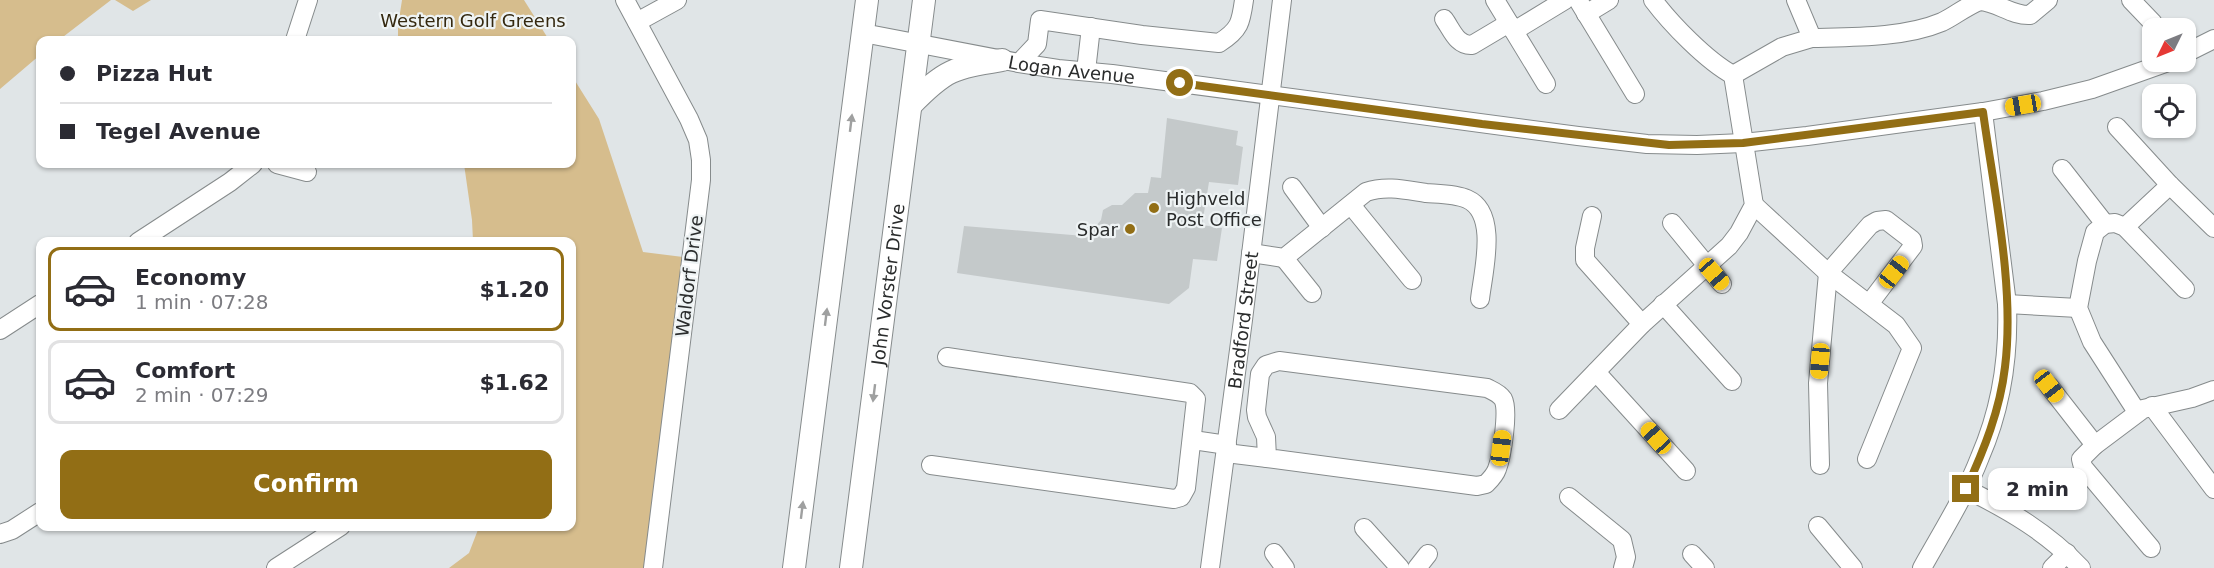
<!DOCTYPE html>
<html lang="en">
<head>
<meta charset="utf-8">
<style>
	:root { --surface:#fff; --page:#f7f7f7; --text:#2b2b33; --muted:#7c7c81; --line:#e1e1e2; --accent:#926e15 }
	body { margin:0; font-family:"DejaVu Sans",sans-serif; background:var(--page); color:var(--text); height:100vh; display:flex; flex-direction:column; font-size:22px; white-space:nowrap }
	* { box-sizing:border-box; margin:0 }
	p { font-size:20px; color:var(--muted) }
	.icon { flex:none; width:33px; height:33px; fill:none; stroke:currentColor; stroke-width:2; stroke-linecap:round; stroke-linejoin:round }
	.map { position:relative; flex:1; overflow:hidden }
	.sheet { position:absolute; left:36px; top:237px; width:540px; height:294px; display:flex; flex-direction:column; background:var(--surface); border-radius:12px; box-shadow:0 2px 4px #0004 }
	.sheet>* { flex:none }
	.guide { position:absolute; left:36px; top:36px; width:540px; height:132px; border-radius:12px; box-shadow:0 2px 4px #0004; display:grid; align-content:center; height:132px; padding:0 24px; background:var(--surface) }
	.needle { width:39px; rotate:227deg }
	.fabs { position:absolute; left:2142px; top:18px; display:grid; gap:12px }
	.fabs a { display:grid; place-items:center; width:54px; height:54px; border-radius:12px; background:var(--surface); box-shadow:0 2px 4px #0004; font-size:30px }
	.end { position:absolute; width:27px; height:27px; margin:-14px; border:8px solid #926e15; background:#fff; box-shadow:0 0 0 3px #fff }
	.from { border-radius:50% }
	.bubble { position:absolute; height:42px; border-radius:12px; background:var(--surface); box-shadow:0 2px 4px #0004; font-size:20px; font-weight:700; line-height:42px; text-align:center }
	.car { position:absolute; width:18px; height:36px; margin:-18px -9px; border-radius:8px; box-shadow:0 0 4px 2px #0007; background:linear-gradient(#f5c518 24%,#345 0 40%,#f5c518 0 76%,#345 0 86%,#f5c518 0) }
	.guide b { display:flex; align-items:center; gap:21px; height:57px; font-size:22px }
	.guide b+b { border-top:2px solid var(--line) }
	.guide i { width:15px; height:15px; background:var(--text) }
	ul { padding:10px 0 0; list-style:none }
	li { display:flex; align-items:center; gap:18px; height:84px; margin:0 12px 9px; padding:0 12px; border:3px solid var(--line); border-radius:12px }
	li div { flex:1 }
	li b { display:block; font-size:22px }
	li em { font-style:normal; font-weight:700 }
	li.active { border-color:var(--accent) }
	li>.icon { width:54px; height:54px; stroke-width:1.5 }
	.primary-button { display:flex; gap:12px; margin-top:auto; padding:12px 24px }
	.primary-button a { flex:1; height:69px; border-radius:12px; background:var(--accent); color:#fff; font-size:24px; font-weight:700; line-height:69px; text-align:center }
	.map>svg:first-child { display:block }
</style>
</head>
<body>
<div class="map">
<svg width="2214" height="568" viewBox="0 0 2214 568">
	<rect width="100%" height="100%" fill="#e0e5e7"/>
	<!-- green -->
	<g fill="#d6bd8d">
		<path d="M 0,0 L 111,0 L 59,40 L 40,40 L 40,55 L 0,89 Z"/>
		<path d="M 115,0 L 151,0 L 133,11 Z"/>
		<path d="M 402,0 L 524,0 L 549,40 L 398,40 L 398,26 Z"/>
		<path d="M 572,76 L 599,119 L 643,252 L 691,258 L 653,568 L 449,568 L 469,553 L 479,527 L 572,526 L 572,242 L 473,241 L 472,220 L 464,164 L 572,164 Z"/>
	</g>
	<!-- building -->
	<path fill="#c4c9ca" d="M 1167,118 L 1238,131 L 1236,145 L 1243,147 L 1238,185 L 1209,182 L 1202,225 L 1222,228 L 1217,261 L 1193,259 L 1189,288 L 1169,304 L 957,273 L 964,226 L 1084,236 L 1087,227 L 1095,227 L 1101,220 L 1103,210 L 1112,205 L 1122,205 L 1135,193 L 1148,193 L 1151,177 L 1161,178 Z"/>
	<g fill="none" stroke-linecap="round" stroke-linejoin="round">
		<defs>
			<g id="minor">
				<path d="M 625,0 L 689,119 L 698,140 L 701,160 L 701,180 L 653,568"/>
				<path d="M 1495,0 L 1546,84"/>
				<path d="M 1578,0 L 1635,94"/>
				<path d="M 1653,0 C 1671,24 1707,61 1733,75"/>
				<path d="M 1796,0 L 1812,38 C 1852,37 1904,38 1942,22 C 1955,16 1966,6 1980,1 C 1997,2 2012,16 2030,15 L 2048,0"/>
				<path d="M 2131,0 L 2153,23"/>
				<path d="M 1586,14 L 1609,0"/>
				<path d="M 1444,19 C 1452,30 1457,46 1472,45 L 1509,23"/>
				<path d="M 637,22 L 677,0"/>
				<path d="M 1514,31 L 1565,0"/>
				<path id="s1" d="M 863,33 L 1019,63 L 1058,69 L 1112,74 L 1578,136 L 1647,144 L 1697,145 L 1743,143 L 1807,136 L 1983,112 L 2043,101 L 2092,89 L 2168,62"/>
				<path d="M 295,40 L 308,0"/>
				<path d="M 2186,53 L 2214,39"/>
				<path d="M 1019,63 L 1037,44 L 1040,20 L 1142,35 L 1219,43 C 1240,30 1241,22 1244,0"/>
				<path d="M 1086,71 L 1091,27"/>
				<path d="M 1733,75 L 1782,47 L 1812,38"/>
				<path d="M 2117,127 L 2170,185 L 2214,228"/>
				<path d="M 277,164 L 307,172"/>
				<path d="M 2062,169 L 2105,224"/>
				<path d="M 1292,187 L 1322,228"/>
				<path d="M 1351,205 L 1412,280"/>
				<path d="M 1754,205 L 1828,273 L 1896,325 L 1912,348 L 1867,459"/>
				<path d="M 1592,216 L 1585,248 L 1585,260 L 1642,324"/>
				<path d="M 1672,223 L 1722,284"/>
				<path d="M 2125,227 L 2170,185"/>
				<path d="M 138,242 L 230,182 L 253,164"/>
				<path d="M 1251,253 L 1284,258 L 1366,192 C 1386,185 1406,190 1426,193 C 1439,194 1456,194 1467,199 C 1499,213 1483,272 1480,299"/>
				<path d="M 1284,258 L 1312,293"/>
				<path d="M 1663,304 L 1732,381"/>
				<path d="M 2007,304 L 2078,308"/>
				<path d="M 0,330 L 40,304"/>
				<path d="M 1279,361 L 1487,388 C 1493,391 1499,393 1503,399 C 1509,410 1502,456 1497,469 C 1495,475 1490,480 1486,484 L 1477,486 L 1267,458 L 1266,437 L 1257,417 L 1256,410 L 1260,374 L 1266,365 Z"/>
				<path d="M 1596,372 L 1686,471"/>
				<path d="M 2049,386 L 2095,445"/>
				<path d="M 2152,406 L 2214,489"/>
				<path d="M 1559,410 L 1642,324 L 1729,246 L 1739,233 L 1754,205 L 1733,75"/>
				<path d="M 2137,412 L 2092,342 L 2078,308 L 2087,261 L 2095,232 L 2105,224 L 2115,223 L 2125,227 L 2185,289"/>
				<path d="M 1193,440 L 1227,445"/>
				<path d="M 1226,453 L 1267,458"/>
				<path d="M 931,465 L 1174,499 L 1181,497 L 1186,488 L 1196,399 L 1190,393 L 947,357"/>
				<path d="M 1820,465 L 1818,383 L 1828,273 L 1870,225 L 1877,221 L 1886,220 L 1912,240 L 1913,246 L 1869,304"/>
				<path d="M 1966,489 C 2009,510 2048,533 2081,568"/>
				<path d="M 1569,497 L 1622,540 L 1626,557 L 1623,568"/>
				<path d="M 1818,526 L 1853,568"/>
				<path d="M 1364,528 L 1400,568"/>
				<path d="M 0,534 L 12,530 L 40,512"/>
				<path d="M 2151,548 L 2083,467 L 2081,459 L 2095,445 L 2143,409 L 2192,398 L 2214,390"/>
				<path d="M 1274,553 L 1285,568"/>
				<path d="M 1692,554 L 1705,568"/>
				<path d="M 276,568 L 341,526"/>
				<path id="s2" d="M 1210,568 L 1243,320 L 1282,0"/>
				<path d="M 1417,568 L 1428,554"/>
				<path d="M 1922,568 C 1942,532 1965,496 1980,457 C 2001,409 2009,357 2007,304 L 1983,112"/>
				<path d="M 2052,568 L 2067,553"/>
			</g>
			<g id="major">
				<path d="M 911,105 C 946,69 953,68 1002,60"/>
				<path d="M 794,568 L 867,0"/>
				<path id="s3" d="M 851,568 L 924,0"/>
			</g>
		</defs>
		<!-- minor casing -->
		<use href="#minor" stroke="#868b8c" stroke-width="20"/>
		<!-- major casing -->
		<use href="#major" stroke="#868b8c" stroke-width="24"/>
		<!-- minor -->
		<use href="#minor" stroke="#fff" stroke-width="18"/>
		<!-- major -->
		<use href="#major" stroke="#fff" stroke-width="22"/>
	</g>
	<!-- one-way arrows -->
	<defs><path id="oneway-solid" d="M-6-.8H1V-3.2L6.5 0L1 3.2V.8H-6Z" transform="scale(1.5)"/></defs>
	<g fill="#9fa0a0">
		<use href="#oneway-solid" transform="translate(851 123) rotate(-83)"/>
		<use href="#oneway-solid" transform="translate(826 317) rotate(-83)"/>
		<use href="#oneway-solid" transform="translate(874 393) rotate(97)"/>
		<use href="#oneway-solid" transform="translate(802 510) rotate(-83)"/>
	</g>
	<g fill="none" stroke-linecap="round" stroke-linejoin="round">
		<!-- route -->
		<path stroke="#926e15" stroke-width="8" d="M 1180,83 L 1482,124 L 1669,145 L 1743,143 L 1983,112 C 1994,192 2015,287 2005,367 C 2000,410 1984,450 1966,489"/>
	</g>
	<!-- markers -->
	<g fill="#926e15" stroke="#eef3f4" stroke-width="2">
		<circle cx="1154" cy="208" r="6"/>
		<circle cx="1130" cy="229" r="6"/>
	</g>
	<g text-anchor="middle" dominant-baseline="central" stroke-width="4.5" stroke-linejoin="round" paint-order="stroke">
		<!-- park labels -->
		<g font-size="18" fill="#34280f" stroke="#eef3f4">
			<text x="473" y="20">Western Golf Greens</text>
		</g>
		<!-- street labels -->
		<g font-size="18" fill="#2a2c2c" stroke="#eef3f4">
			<text stroke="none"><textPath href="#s1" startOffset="212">Logan Avenue</textPath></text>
			<text transform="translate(689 276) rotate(-83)">Waldorf Drive</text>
			<text stroke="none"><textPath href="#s3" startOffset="286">John Vorster Drive</textPath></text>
			<text stroke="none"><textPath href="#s2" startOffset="250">Bradford Street</textPath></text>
		</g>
		<!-- poi labels -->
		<g font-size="18" fill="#2a2c2c" stroke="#eef3f4" text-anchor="start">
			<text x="1166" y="198">Highveld<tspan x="1166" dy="21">Post Office</tspan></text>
			<text x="1118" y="229" text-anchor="end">Spar</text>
		</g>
	</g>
</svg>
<div class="fabs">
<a><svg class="needle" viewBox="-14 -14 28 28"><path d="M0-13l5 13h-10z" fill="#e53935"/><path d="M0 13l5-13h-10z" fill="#7c7c81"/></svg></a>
<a><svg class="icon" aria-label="locate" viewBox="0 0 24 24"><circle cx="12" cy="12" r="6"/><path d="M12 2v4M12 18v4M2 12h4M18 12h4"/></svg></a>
</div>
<i class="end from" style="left:1180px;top:83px"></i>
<i class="end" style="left:1966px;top:489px"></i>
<div class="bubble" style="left:1988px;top:468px;width:99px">2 min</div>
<i class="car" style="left:2023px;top:105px;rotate:260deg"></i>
<i class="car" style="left:1894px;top:272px;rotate:38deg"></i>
<i class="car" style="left:1714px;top:274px;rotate:139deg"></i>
<i class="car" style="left:1820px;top:361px;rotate:185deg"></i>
<i class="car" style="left:2049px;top:386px;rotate:142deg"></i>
<i class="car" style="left:1656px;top:438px;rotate:318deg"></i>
<i class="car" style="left:1501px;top:448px;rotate:7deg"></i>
<div class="guide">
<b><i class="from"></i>Pizza Hut</b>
<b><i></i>Tegel Avenue</b>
</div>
<section class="sheet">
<ul>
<li class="active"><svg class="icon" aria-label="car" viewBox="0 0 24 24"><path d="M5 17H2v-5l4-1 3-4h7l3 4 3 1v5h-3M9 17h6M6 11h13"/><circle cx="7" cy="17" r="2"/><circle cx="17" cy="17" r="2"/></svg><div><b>Economy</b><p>1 min · 07:28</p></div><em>$1.20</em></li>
<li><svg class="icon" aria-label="car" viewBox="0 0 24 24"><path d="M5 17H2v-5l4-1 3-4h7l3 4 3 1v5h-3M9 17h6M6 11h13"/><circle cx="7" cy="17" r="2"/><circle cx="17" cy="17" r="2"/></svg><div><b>Comfort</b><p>2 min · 07:29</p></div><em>$1.62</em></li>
</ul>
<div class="primary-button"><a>Confirm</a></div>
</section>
</div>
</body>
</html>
